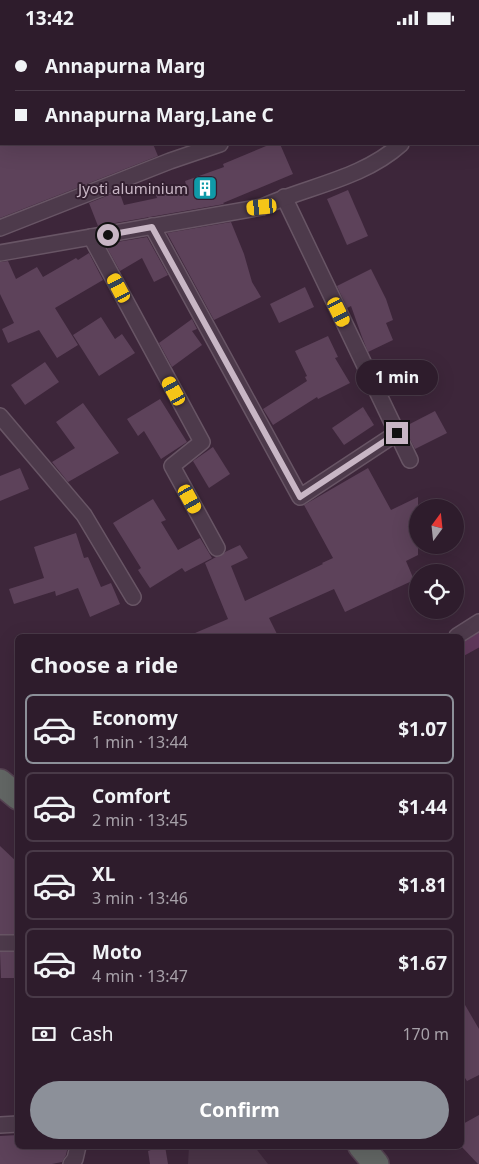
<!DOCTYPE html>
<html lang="en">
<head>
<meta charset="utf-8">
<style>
	:root { --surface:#2e1c2c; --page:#362534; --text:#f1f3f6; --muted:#a7a1a9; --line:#493a48; --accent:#8c9099 }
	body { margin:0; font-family:"Noto Sans",sans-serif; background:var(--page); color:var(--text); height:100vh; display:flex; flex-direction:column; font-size:19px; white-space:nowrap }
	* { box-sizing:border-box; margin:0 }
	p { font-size:16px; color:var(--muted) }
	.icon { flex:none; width:28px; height:28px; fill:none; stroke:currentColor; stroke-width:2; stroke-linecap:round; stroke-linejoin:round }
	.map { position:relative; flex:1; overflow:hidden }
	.side { position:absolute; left:15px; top:599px; width:449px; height:515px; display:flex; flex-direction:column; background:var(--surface); border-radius:8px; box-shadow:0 5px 20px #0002,0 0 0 1px var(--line) }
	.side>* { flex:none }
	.guide { position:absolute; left:0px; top:0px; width:480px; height:110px; box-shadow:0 5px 20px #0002,0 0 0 1px var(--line); display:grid; align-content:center; height:110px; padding:0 15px; background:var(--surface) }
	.needle { width:32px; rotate:15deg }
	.fabs { position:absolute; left:409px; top:464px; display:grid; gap:10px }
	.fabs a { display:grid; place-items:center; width:55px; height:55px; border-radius:50%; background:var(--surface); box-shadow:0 5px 20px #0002,0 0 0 1px var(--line); font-size:25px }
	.end { position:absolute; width:22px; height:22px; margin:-11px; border:6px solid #c8b6c5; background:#111; box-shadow:0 0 0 2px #111 }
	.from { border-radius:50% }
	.bubble { position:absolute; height:35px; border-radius:18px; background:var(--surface); box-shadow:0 5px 20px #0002,0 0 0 1px var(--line); font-size:16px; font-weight:700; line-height:35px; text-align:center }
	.car { position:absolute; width:15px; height:30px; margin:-15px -8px; border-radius:6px; box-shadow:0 0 4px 1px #0007; background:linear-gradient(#f5c518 24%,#345 0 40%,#f5c518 0 76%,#345 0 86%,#f5c518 0) }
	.guide b { display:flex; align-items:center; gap:18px; height:48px; font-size:19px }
	.guide b+b { border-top:1px solid var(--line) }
	.guide i { width:12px; height:12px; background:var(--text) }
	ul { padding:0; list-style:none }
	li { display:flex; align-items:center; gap:15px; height:70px; margin:0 10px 8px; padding:0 5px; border:2px solid var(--line); border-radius:8px }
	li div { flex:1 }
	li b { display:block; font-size:19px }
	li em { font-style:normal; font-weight:700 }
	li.current { border-color:var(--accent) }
	li>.icon { width:45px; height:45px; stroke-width:1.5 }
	h2 { padding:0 15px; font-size:22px; line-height:60px }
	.pay { display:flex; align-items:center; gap:12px; height:55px; padding:0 15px; font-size:19px }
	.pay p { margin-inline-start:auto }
	.button { display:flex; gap:10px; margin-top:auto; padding:10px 15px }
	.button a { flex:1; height:58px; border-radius:30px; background:var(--accent); color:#fff; font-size:20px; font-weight:700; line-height:58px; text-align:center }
	.status { display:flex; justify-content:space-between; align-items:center; height:35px; padding:0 25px; background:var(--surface); direction:ltr }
	.status svg { height:14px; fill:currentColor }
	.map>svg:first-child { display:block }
</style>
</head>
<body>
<div class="status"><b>13:42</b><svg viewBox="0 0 49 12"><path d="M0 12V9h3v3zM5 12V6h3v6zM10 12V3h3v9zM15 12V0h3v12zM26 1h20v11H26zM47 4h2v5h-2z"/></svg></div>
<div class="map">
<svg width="479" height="1129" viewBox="0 0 479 1129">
	<rect width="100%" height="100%" fill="#3d263a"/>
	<!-- airport -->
	<path fill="#4a3447" d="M 189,1111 L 254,1111 L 268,1129 L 188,1129 Z"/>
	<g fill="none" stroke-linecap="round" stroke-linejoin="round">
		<!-- canal -->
		<path stroke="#5f385a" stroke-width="20" d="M 461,611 L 479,601"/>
	</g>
	<!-- building -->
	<g fill="#5d425a">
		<path d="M 0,109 L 153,109 L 158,121 L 0,183 Z"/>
		<path d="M 271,109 L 280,109 L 293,139 L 223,168 L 224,169 L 98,191 L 89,168 L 119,156 L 124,170 L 157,163 L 156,160 L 187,153 L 185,146 L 224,132 L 223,129 Z"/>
		<path d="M 348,155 L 368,201 L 347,210 L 327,164 Z"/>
		<path d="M 231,187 L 244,219 L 252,247 L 261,262 L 214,285 L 167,198 Z"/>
		<path d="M 147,202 L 168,240 L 154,247 L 142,223 L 120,236 L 105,209 Z"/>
		<path d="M 89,218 L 103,245 L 55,273 L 78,310 L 57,323 L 39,295 L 8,308 L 2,294 L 14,288 L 0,259 L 0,227 L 8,226 L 16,244 L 37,232 L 43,242 L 76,223 L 78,225 Z"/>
		<path d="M 371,234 L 386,264 L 393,285 L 386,288 L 393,305 L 368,317 L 362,302 L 351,271 L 347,273 L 337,251 Z"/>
		<path d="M 305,252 L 314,272 L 279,288 L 270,269 Z"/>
		<path d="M 101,282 L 115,304 L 122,299 L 135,318 L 99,341 L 73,300 Z"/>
		<path d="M 192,284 L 197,294 L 192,296 L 202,310 L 172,332 L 159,308 Z"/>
		<path d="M 328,301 L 338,322 L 335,323 L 350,348 L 318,364 L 317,362 L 273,390 L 263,374 L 307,346 L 305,342 L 307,341 L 295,316 Z"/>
		<path d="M 45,327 L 59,347 L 25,370 L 11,350 Z"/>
		<path d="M 160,364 L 187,407 L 161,424 L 144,396 L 138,401 L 127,384 Z"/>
		<path d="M 83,368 L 119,418 L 68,447 L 52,427 L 75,413 L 56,387 Z"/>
		<path d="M 363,372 L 374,390 L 344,410 L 332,393 Z"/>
		<path d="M 435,376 L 447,398 L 415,414 L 404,392 Z"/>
		<path d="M 213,412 L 230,439 L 209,453 L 193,426 Z"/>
		<path d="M 20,433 L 29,454 L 0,466 L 0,441 Z"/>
		<path d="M 368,433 L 391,475 L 418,462 L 418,520 L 406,526 L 414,545 L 345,577 L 334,554 L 269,583 L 278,601 L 188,601 L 228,584 L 205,528 L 216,522 L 221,521 L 225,517 L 240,510 L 248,523 L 231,531 L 245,566 L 323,529 L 322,528 L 333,523 L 304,470 Z"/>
		<path d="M 153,464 L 166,485 L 161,487 L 178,515 L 200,503 L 212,523 L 185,537 L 182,533 L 150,553 L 138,535 L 141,533 L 113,488 Z"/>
		<path d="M 76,498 L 84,523 L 88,522 L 101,552 L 111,548 L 120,569 L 90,582 L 78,553 L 56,561 L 55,556 L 14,569 L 9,554 L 44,543 L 34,512 Z"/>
		<path d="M 0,811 L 18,828 L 18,899 L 0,899 Z"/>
		<path d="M 0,917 L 18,917 L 18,943 L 1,943 Z"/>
		<path d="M 461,963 L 479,994 L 479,1040 L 467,1046 L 461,1037 Z"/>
		<path d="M 479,1080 L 479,1129 L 478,1129 L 461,1111 L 461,1090 Z"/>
		<path d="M 18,1100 L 18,1111 L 68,1111 L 66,1120 L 62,1127 L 52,1129 L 0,1129 L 0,1101 Z"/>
		<path d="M 162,1111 L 165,1111 L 168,1129 L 150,1129 L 148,1116 Z"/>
	</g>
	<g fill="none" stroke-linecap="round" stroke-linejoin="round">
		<defs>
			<g id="minor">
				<path d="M 250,0 L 251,1"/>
				<path d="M 396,1 L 397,0"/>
				<path d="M 473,1 L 474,0"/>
				<path d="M 284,162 L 410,425"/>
				<path d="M 152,191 L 300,462 L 397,398"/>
				<path d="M 0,193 L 170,126 L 220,109"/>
				<path d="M 91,202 L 202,407 L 172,431 L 217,513"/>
				<path d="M 0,218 L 262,172 C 308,151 362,144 401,109"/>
				<path d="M 0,381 L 84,480 L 133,562"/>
				<path d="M 457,601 L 479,587"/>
				<path d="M 0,908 L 18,908"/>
				<path d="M 0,1090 L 18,1089"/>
				<path d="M 71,1129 L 75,1124 L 78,1111"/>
			</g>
			<g id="trunk">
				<path d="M 0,747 L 18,762"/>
				<path d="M 361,1111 L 376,1129"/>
			</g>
		</defs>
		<!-- minor casing -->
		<use href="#minor" stroke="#685565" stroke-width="18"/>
		<!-- trunk casing -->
		<use href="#trunk" stroke="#554252" stroke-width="28"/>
		<!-- minor -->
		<use href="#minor" stroke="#4d3a4b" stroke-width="15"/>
		<!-- trunk -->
		<use href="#trunk" stroke="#626664" stroke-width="25"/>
	</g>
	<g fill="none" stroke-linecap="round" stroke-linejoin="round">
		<!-- route -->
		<path stroke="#c8b6c5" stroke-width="6" d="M 108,200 L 152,192 L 300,462 L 397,398"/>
	</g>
	<!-- icons -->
	<defs>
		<symbol id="building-square" viewBox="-11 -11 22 22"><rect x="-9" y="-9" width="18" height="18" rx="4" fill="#0f9aa8" stroke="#331f30"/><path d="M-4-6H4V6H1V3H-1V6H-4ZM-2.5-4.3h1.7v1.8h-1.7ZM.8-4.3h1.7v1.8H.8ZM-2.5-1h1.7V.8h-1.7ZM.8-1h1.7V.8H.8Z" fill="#fff"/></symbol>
	</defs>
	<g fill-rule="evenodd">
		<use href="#building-square" x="191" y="139" width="28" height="28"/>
	</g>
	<g text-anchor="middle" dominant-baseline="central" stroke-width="4" stroke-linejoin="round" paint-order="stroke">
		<!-- poi labels -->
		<g font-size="15" fill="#c8b6c5" stroke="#331f30" text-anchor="end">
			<text x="188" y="153">Jyoti aluminium</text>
		</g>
	</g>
</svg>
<div class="fabs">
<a><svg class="needle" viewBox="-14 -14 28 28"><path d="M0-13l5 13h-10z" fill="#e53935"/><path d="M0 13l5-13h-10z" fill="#a7a1a9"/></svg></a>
<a><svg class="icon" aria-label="locate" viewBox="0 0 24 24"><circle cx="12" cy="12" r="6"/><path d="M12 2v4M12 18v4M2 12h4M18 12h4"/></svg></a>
</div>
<i class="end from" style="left:108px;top:200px"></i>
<i class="end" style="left:397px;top:398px"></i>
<div class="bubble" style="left:356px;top:325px;width:82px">1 min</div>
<i class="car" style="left:262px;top:172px;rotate:264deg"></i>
<i class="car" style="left:119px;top:253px;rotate:332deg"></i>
<i class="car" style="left:339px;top:277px;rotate:154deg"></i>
<i class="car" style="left:174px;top:356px;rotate:331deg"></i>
<i class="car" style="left:190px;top:464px;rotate:151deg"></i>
<div class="guide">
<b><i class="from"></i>Annapurna Marg</b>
<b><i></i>Annapurna Marg,Lane C</b>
</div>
<section class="side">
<h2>Choose a ride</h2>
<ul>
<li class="current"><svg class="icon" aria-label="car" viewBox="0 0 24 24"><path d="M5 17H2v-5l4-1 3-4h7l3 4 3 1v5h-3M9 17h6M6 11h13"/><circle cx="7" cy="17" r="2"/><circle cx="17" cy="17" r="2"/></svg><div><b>Economy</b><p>1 min · 13:44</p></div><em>$1.07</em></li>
<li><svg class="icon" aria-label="car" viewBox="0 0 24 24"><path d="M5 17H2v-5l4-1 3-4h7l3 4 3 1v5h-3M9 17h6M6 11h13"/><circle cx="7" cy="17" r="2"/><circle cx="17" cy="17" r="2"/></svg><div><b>Comfort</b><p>2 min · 13:45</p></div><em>$1.44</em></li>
<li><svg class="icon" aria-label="car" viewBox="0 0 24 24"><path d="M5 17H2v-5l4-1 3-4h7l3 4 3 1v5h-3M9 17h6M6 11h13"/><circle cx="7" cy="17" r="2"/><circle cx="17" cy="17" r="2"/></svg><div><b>XL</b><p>3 min · 13:46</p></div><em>$1.81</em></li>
<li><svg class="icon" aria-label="car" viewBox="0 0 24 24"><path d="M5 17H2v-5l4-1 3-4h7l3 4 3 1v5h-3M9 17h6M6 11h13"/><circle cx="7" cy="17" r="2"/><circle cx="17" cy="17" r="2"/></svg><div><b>Moto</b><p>4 min · 13:47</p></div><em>$1.67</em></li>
</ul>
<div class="pay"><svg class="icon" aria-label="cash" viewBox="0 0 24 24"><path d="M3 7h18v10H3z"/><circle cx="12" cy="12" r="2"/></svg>Cash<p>170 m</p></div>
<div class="button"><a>Confirm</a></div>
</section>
</div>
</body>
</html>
